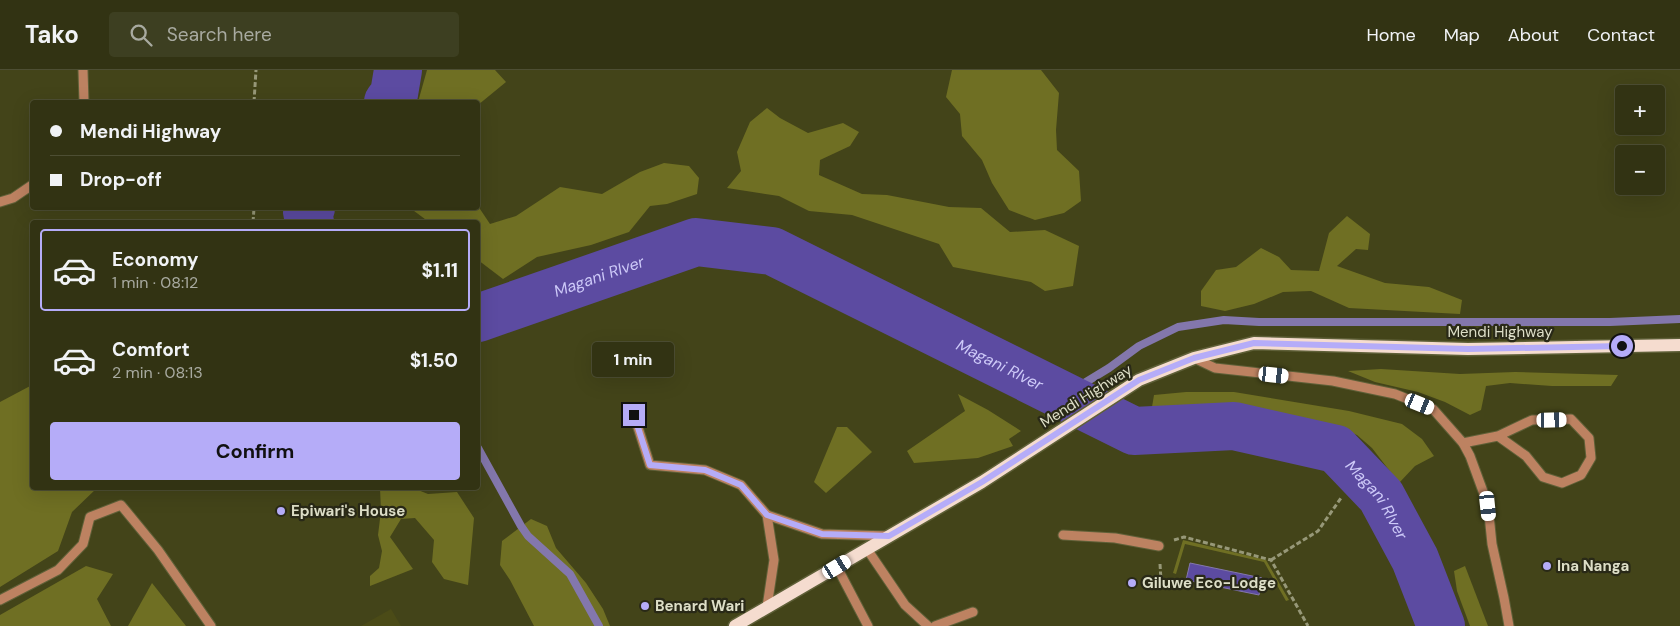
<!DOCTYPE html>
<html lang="en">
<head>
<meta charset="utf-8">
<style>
	:root { --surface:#323313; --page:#3d3f21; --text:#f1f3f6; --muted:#a8aaa0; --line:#4d4e33; --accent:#b5acf8 }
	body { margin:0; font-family:"DM Sans",sans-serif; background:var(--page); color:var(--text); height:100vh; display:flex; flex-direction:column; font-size:19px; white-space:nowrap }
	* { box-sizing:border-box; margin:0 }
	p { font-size:16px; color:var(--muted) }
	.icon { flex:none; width:28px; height:28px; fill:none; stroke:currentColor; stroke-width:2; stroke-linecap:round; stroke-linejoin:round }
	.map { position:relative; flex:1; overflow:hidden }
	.panel { position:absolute; left:30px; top:150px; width:450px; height:270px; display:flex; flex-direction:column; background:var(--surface); border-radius:5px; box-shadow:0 5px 20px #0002,0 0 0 1px var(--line) }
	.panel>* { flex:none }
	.banner { position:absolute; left:30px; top:30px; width:450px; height:110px; border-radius:5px; box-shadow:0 5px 20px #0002,0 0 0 1px var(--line); display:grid; align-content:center; height:110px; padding:0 20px; background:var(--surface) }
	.buttons { position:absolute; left:1615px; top:15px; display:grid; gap:10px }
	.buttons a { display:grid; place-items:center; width:50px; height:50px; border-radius:5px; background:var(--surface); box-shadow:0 5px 20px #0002,0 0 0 1px var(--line); font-size:25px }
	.end { position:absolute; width:22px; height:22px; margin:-11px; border:6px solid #b5acf8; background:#111; box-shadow:0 0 0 2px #111 }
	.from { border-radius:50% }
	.bubble { position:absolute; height:35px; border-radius:5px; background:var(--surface); box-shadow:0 5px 20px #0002,0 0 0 1px var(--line); font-size:16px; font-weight:700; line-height:35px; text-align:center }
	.car { position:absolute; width:15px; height:30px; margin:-15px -8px; border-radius:6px; box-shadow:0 0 4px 1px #0007; background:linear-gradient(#fff 24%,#345 0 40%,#fff 0 76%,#345 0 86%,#fff 0) }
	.banner b { display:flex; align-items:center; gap:18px; height:48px; font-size:19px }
	.banner b+b { border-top:1px solid var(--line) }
	.banner i { width:12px; height:12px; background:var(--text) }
	ul { padding:9px 0 0; list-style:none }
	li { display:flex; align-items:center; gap:15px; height:82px; margin:0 10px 8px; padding:0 10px; border:2px solid transparent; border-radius:5px }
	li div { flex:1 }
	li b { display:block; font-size:19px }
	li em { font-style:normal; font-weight:700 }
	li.on { border-color:var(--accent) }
	li>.icon { width:45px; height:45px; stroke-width:1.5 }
	.action { display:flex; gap:10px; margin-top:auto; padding:10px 20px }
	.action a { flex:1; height:58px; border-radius:5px; background:var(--accent); color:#111; font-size:20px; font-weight:700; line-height:58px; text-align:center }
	header { display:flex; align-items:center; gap:30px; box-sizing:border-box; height:70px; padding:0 25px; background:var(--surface); border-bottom:1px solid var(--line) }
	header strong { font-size:24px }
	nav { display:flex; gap:28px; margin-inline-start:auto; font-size:18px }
	.search { width:350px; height:45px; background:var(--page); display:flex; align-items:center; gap:12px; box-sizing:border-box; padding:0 18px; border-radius:5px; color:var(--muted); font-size:19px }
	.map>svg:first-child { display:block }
</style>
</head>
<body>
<header>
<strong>Tako</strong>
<div class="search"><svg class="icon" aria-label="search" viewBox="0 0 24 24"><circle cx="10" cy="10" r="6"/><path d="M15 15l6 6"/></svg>Search here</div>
<nav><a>Home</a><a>Map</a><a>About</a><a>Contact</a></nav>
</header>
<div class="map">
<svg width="1680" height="556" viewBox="0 0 1680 556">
	<rect width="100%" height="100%" fill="#434419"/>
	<!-- built -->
	<path fill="#4b4b17" d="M 391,539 L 401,556 L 361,556 Z"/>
	<!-- green -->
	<g fill="#6f6f23">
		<path d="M 427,0 L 495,0 L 506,12 L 478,35 L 478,32 L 418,32 Z"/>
		<path d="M 952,0 L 1041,0 L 1059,23 L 1056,60 L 1057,80 L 1079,101 L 1081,131 L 1064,143 L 1035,150 L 1009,140 L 992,113 L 982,90 L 962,66 L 960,44 L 946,27 Z"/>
		<path d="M 767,38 L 780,48 L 808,63 L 843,53 L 859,62 L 850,76 L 820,90 L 819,105 L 862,124 L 887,125 L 949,137 L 981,138 L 1010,162 L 1045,160 L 1079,176 L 1073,216 L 1045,221 L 1031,212 L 953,197 L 939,174 L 852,145 L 809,141 L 779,126 L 727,118 L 741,101 L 737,82 L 750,52 Z"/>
		<path d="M 664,93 L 689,96 L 699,108 L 697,124 L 667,134 L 650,136 L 629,162 L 591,175 L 537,187 L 503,209 L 478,190 L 478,152 L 429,152 L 410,138 L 478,138 L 478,136 L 490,154 L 516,146 L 560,117 L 602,124 L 640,102 Z"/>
		<path d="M 1347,146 L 1370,164 L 1368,180 L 1356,179 L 1337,196 L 1385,213 L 1429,217 L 1462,230 L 1460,244 L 1349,238 L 1311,221 L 1283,222 L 1254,234 L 1225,241 L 1201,236 L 1201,221 L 1216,200 L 1236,197 L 1261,178 L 1279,187 L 1291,200 L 1319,201 L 1329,163 Z"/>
		<path d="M 1381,299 L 1460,304 L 1515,302 L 1618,305 L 1611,316 L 1552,316 L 1510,313 L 1486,316 L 1481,340 L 1470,345 L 1445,332 L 1418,322 L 1375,312 L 1348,301 Z"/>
		<path d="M 32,315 L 32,418 L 97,418 L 72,442 L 58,481 L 0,517 L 0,332 Z"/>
		<path d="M 1186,322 L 1234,322 L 1349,341 L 1402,354 L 1422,369 L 1434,386 L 1415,396 L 1399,413 L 1372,378 L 1357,365 L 1334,356 L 1239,337 L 1152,337 L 1154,325 Z"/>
		<path d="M 958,324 L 988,340 L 1021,361 L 1009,369 L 1013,376 L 978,388 L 914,393 L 907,381 L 965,341 Z"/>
		<path d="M 837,357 L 847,357 L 872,382 L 826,423 L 814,412 Z"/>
		<path d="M 380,418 L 413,418 L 428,424 L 457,422 L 474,448 L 468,515 L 444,509 L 432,492 L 434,470 L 415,448 L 401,449 L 390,467 L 413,499 L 370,516 L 370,506 L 379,498 L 382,481 L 378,465 L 381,441 Z"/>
		<path d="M 531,449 L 547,456 L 556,478 L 586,513 L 603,539 L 610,556 L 534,556 L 510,510 L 500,495 L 502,471 Z"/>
		<path d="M 1183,470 L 1266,490 L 1289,530 L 1286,531 L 1264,492 L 1185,474 L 1176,504 L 1173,503 Z"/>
		<path d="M 86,496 L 113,504 L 97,529 L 111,556 L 0,556 L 0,545 Z"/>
		<path d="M 1465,496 L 1488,556 L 1470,556 L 1457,521 L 1454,501 Z"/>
		<path d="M 152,513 L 186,556 L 128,556 Z"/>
	</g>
	<!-- water -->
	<path fill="#5c4ba1" stroke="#8377ac" d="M 1190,493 L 1262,508 L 1259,525 L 1186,510 Z"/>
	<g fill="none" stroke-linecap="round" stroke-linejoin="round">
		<!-- stream -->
		<g stroke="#8377ac" stroke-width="8">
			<path d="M 1063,326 L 1109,298 L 1139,276 L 1178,257 L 1224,250 L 1259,252 L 1610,252 L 1680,249"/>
			<path d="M 478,378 L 521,456 L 528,466 L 570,504 L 599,556"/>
		</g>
		<!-- river -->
		<g stroke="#5c4ba1" stroke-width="48">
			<path d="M 388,32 L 394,24 L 398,0"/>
			<path d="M 310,152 L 307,142 L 311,138"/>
			<path id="s1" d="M 478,248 L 696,172 L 772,181 L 1134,361 L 1234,356 L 1336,379 L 1381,426 L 1415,489 L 1441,556"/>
		</g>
		<defs>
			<g id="minor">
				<path d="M 83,0 L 84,32"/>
				<path d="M 0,132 L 13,128 L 32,115"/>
				<path d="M 1194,288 L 1215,298 L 1333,311 L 1395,324 L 1433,339 L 1463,373 L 1470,386 L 1488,435 L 1492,474 L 1504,528 L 1509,556"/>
				<path d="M 634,345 L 650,395 L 705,400 L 741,415 L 767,445 L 774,490 L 767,537"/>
				<path d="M 1463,373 L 1498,366 L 1532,350 L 1571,349 L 1589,368 L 1591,388 L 1581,405 L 1562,413 L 1543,407 L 1526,386 L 1498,366"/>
				<path d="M 767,445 L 822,464 L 889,466"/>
				<path d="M 1063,465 L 1115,468 L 1159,476"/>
				<path d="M 867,479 L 905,535 L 928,556"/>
				<path d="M 837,497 L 868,556"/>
				<path d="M 0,530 L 58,500 L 83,474 L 90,447 L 121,435 L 158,480 L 211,556"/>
				<path d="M 935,556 L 973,542"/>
			</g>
			<path id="major" d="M 735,556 L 982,412 L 1139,310 L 1194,288 L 1254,273 L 1468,279 L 1680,275"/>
		</defs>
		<!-- minor casing -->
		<use href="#minor" stroke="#5f6038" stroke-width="11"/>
		<!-- major casing -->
		<use href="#major" stroke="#5f6038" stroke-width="15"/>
		<!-- path -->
		<g stroke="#979878" stroke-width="3" stroke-dasharray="5 2.5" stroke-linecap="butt">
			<path d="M 254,32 L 256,0"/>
			<path d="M 253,152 L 254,138"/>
			<path d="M 1174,470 L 1184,467 L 1271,490 L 1308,556"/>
			<path d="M 1271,490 L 1318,461 L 1341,428"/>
			<path d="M 1160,494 L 1161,510"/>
		</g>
		<!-- minor -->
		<use href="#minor" stroke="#bd8261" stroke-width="9"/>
		<!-- major -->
		<use href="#major" stroke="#f5dccf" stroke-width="12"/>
	</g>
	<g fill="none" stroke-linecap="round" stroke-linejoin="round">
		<!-- route -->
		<path stroke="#b5acf8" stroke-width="6" d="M 634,345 L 650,395 L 705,400 L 741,415 L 767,445 L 822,464 L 889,466 L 982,412 L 1139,310 L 1194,288 L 1254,273 L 1468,279 L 1622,276"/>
	</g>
	<!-- markers -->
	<g fill="#b5acf8" stroke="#292917" stroke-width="2">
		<circle cx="281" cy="441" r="5"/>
		<circle cx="1547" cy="496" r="5"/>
		<circle cx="1132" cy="513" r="5"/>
		<circle cx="645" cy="536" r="5"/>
	</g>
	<g text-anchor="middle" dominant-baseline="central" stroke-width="4.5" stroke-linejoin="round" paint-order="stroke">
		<!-- street labels -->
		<g font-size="15" fill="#dddec7" stroke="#292917">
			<text x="1500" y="262">Mendi Highway</text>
			<text transform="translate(1086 326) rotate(-32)">Mendi Highway</text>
		</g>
		<!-- poi labels -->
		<g font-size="15" font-weight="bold" fill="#dddec7" stroke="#292917" text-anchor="start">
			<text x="291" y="441">Epiwari's House</text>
			<text x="1557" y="496">Ina Nanga</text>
			<text x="1142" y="513">Giluwe Eco-Lodge</text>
			<text x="655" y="536">Benard Wari</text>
		</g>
		<!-- water labels -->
		<g font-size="16" font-style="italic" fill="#cdc9f8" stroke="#292917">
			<text stroke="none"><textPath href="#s1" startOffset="128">Magani RIver</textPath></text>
			<text stroke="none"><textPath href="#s1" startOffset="562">Magani RIver</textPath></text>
			<text stroke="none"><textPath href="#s1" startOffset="982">Magani RIver</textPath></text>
		</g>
	</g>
</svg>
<div class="buttons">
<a>+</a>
<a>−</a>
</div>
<i class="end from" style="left:1622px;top:276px"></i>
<i class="end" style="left:634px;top:345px"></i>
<div class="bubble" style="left:592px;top:272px;width:82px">1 min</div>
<i class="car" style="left:1274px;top:305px;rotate:96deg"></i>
<i class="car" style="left:1420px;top:334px;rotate:112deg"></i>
<i class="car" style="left:1552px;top:350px;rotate:89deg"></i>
<i class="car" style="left:1488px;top:436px;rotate:174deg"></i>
<i class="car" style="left:837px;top:497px;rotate:59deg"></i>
<div class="banner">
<b><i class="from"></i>Mendi Highway</b>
<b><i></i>Drop-off</b>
</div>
<section class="panel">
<ul>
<li class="on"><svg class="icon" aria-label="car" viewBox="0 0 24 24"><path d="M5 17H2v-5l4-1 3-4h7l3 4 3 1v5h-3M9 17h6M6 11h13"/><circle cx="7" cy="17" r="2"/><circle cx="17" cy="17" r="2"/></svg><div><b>Economy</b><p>1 min · 08:12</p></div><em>$1.11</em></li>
<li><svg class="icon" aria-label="car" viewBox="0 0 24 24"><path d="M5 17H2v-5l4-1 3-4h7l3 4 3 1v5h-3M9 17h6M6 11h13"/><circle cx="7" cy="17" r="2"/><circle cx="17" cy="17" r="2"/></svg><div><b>Comfort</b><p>2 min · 08:13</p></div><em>$1.50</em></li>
</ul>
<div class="action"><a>Confirm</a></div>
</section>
</div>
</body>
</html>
